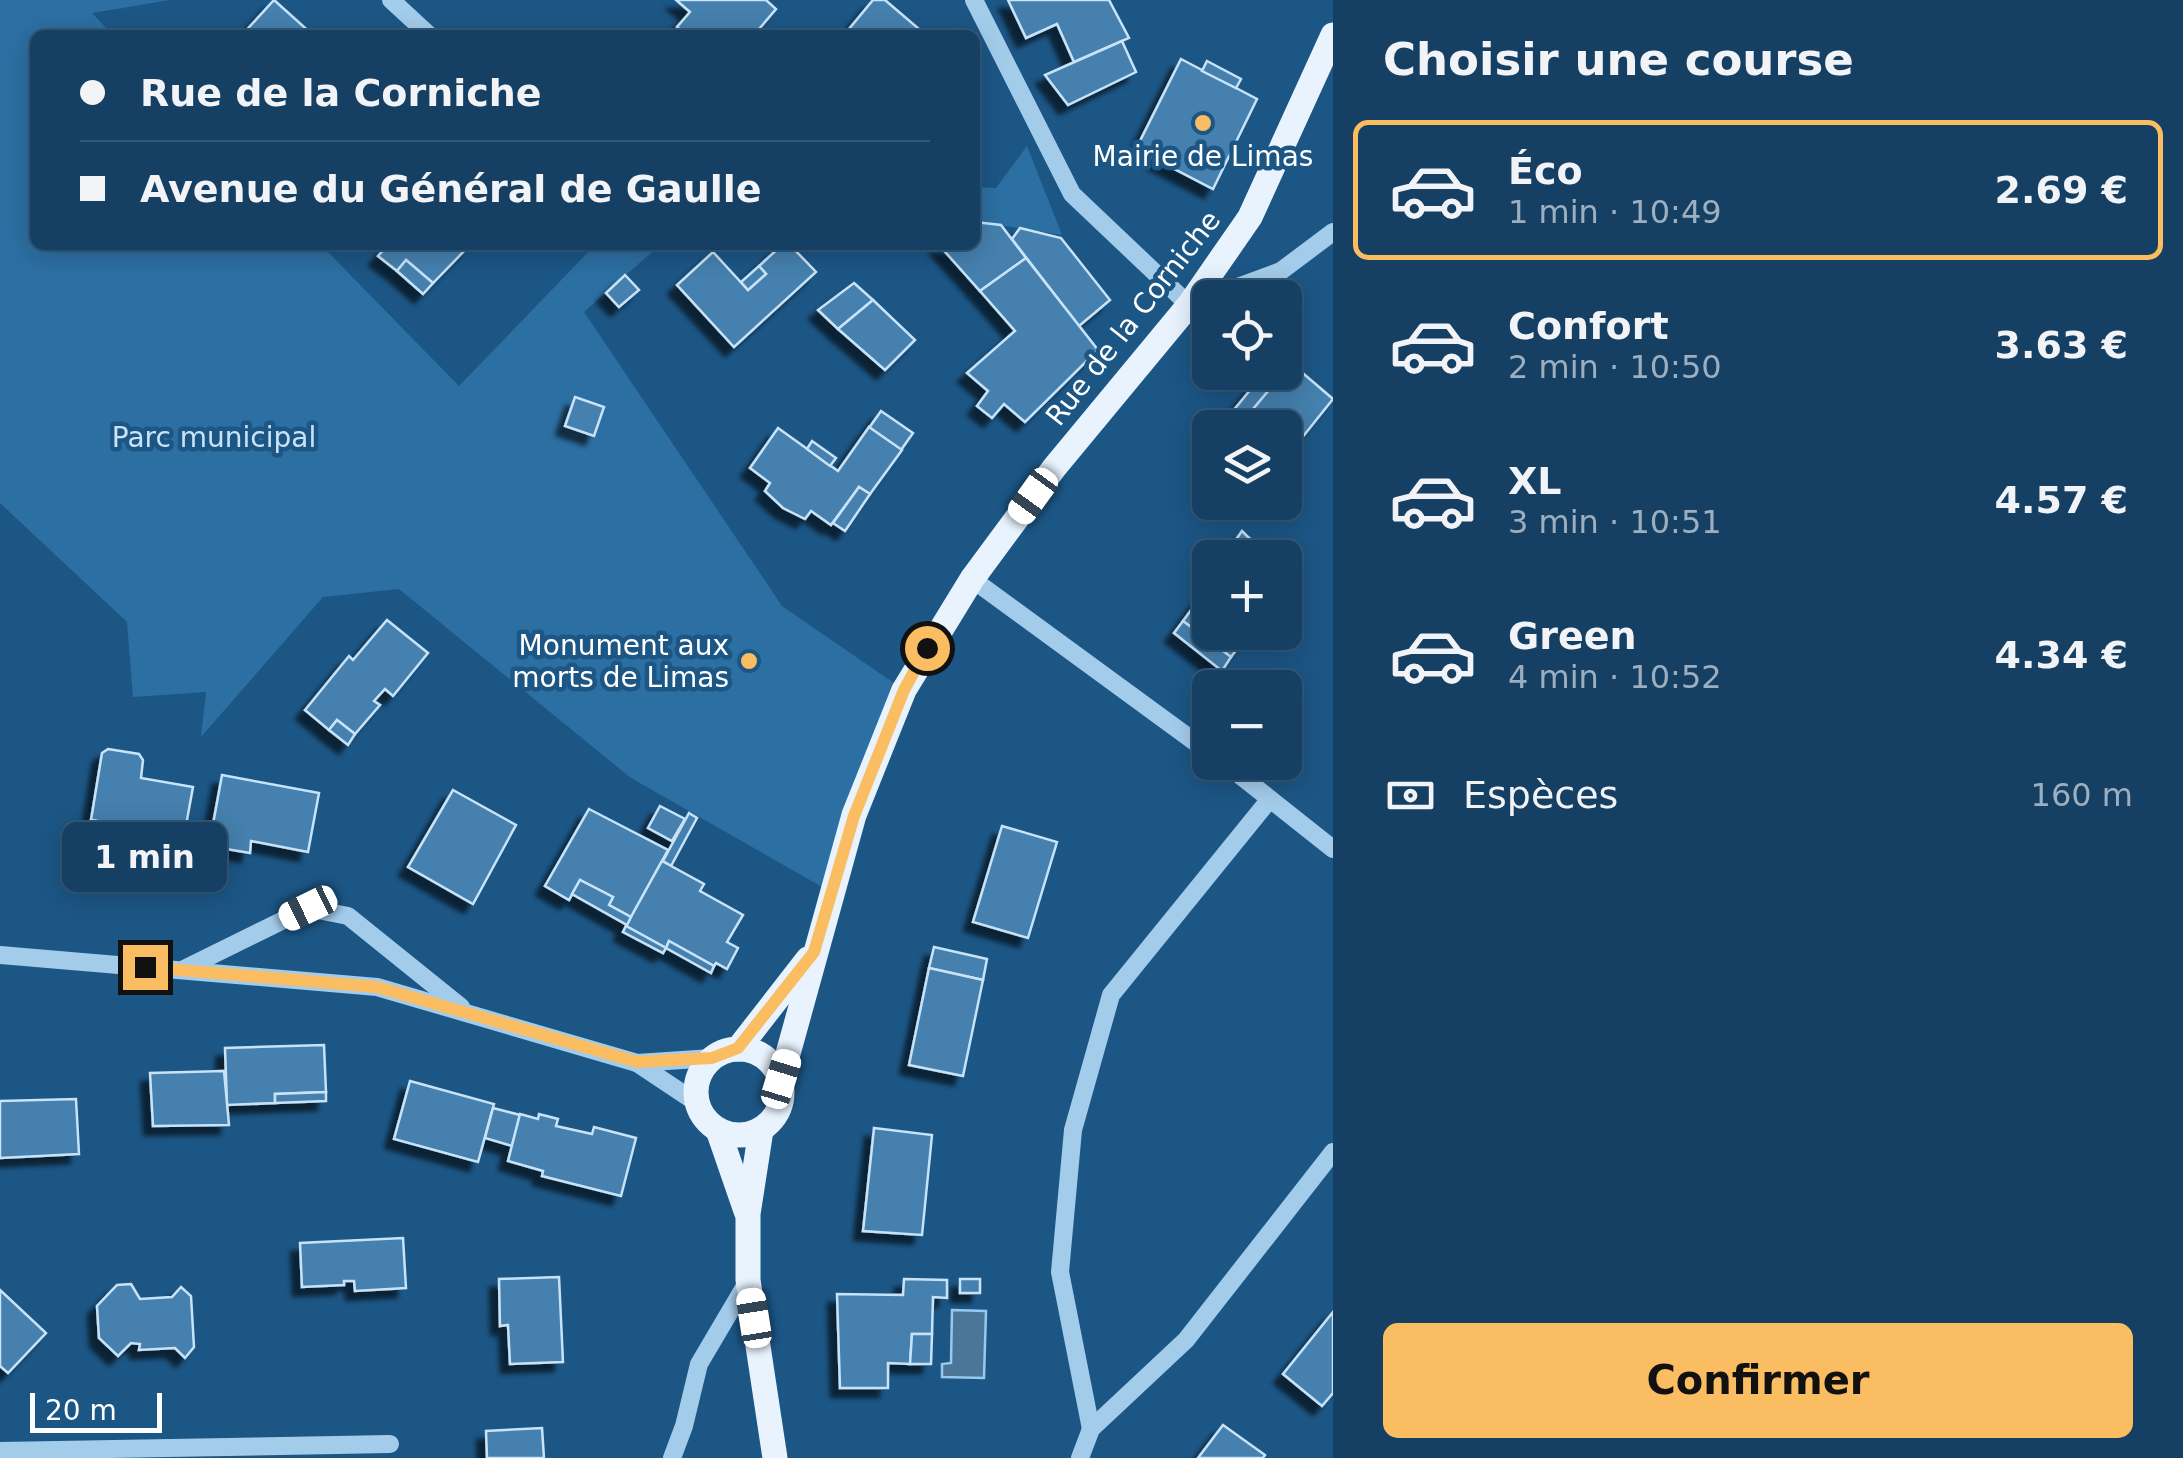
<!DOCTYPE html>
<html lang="fr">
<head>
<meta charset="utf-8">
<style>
	:root { --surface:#154064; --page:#224b6d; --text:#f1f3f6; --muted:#9dafbf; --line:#345978; --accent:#fbbd61 }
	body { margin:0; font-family:"DejaVu Sans",sans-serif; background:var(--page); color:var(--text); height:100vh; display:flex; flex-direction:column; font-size:38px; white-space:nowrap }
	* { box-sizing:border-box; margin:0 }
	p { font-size:32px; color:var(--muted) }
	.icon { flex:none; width:55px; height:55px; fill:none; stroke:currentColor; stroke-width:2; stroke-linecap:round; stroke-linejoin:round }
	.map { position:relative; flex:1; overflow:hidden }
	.side { display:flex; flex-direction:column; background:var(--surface); width:850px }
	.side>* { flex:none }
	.hud { position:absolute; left:30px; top:30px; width:950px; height:220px; border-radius:15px; box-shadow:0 5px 25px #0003,0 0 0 2px var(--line); display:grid; align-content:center; height:220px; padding:0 50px; background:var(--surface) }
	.controls { position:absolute; left:1192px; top:280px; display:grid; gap:20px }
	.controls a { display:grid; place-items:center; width:110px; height:110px; border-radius:15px; background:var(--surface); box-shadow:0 5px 25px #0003,0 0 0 2px var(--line); font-size:50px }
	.scale { position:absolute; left:30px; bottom:25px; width:132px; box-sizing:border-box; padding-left:10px; border:5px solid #fff; border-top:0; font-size:28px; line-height:35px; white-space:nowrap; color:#fff; -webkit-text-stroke:8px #1c5685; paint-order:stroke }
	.end { position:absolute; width:45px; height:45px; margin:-22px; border:12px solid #fbbd61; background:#111; box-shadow:0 0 0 5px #111 }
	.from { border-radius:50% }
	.bubble { position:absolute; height:70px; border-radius:15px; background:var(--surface); box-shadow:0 5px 25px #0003,0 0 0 2px var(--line); font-size:32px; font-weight:600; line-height:70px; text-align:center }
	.car { position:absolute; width:30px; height:60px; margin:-30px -15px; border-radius:12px; box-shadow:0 0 8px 2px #0007; background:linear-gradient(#fff 24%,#345 0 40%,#fff 0 76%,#345 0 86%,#fff 0) }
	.hud b { display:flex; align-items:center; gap:35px; height:95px; font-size:38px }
	.hud b+b { border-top:2px solid var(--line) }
	.hud i { width:25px; height:25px; background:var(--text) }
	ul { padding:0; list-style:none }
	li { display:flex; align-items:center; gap:30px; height:140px; margin:0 20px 15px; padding:0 30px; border:5px solid transparent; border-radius:15px }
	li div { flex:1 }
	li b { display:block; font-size:38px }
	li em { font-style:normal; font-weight:600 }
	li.on { border-color:var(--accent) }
	li>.icon { width:90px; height:90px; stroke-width:1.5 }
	h2 { padding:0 50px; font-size:45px; line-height:120px }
	.pay { display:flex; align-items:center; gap:25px; height:110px; padding:0 50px; font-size:38px }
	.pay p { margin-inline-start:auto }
	.primary-button { display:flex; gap:20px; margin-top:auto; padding:20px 50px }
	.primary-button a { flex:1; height:115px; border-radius:15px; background:var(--accent); color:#111; font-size:40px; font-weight:600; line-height:115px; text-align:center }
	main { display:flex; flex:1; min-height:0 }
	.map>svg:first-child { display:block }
</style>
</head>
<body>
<main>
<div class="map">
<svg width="1333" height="1458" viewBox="0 0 1333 1458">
	<defs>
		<filter id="shadow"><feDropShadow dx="-9" dy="9" stdDeviation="2.5" flood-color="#0009"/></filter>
	</defs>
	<rect width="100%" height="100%" fill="#1c5685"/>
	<!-- green -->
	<g fill="#2c6fa2">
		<path d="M 0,0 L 170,0 L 92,13 L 113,35 L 35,35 L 35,245 L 321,245 L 459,386 L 595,245 L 660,245 L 584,312 L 782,606 L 904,690 L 831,892 L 631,778 L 399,589 L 323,597 L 201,737 L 206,692 L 133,697 L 127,622 L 0,503 Z"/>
		<path d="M 1027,146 L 1062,235 L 975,221 L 975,187 L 996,188 Z"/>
	</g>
	<!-- water -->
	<path fill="#4c7698" stroke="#96c9ed" stroke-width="2.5" d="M 952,1310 L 986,1311 L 984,1378 L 942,1377 L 942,1364 L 951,1363 Z"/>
	<!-- building -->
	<g fill="#4480ae" stroke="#c8e3f8" stroke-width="2.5" filter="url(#shadow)">
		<path d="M 274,0 L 313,35 L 242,35 Z"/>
		<path d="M 676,0 L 766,0 L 776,9 L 754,35 L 686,35 L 677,27 L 690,12 Z"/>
		<path d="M 873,0 L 885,0 L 926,35 L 844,35 Z"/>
		<path d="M 1008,0 L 1109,0 L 1129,38 L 1074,62 L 1057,24 L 1026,38 Z"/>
		<path d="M 1122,41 L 1136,72 L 1068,105 L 1045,75 Z"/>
		<path d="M 1181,59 L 1257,99 L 1213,189 L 1136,149 Z"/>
		<path d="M 1207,61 L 1241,79 L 1236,88 L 1202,71 Z"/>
		<path d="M 975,222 L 1001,225 L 1026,258 L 980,291 L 939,245 L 975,245 Z"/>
		<path d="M 1020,228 L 1061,238 L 1110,300 L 1079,326 L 1012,239 Z"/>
		<path d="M 388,245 L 470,245 L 433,283 L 406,260 L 397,271 L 378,256 Z"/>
		<path d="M 782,245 L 790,245 L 816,272 L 734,347 L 677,285 L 713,252 L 748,290 L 766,274 L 759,266 Z"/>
		<path d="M 1026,258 L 1098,350 L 1025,422 L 1004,404 L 992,418 L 977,406 L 988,391 L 967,373 L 1015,331 L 980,291 Z"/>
		<path d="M 406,260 L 433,283 L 423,294 L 397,271 Z"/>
		<path d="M 759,266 L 766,274 L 748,290 L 741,282 Z"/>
		<path d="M 625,275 L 639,290 L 619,307 L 606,293 Z"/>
		<path d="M 854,283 L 873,300 L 838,329 L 818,310 Z"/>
		<path d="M 873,300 L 915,340 L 885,370 L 838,329 Z"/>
		<path d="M 1291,363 L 1333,399 L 1285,459 L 1285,428 L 1237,428 Z"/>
		<path d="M 1265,372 L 1284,372 L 1237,428 L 1229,428 L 1223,423 Z"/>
		<path d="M 575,397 L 604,407 L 594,436 L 565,426 Z"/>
		<path d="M 881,411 L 913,433 L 901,450 L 869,428 Z"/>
		<path d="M 778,428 L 838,471 L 869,427 L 902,450 L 870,494 L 859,487 L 831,525 L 811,511 L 805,519 L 783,508 L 765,491 L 770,483 L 750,468 Z"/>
		<path d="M 812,441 L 836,458 L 830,466 L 807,449 Z"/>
		<path d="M 859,487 L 870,494 L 845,531 L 833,523 Z"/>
		<path d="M 1242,531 L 1249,538 L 1235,558 L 1223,558 Z"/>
		<path d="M 1249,538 L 1276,558 L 1235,558 Z"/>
		<path d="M 1285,564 L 1295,572 L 1285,586 Z"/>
		<path d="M 1210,584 L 1210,632 L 1250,632 L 1231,657 L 1183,621 Z"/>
		<path d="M 387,620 L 428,653 L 393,696 L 385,689 L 374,701 L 380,705 L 355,734 L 337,720 L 329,730 L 305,710 L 349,656 L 353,660 Z"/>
		<path d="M 1183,621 L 1231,657 L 1222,671 L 1174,633 Z"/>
		<path d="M 337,720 L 355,734 L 348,745 L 329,730 Z"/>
		<path d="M 108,749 L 139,754 L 143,760 L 141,778 L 193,787 L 183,842 L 138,834 L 139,828 L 91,820 L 102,753 Z"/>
		<path d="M 222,775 L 319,793 L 308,852 L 251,841 L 250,853 L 209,846 Z"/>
		<path d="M 453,790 L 516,825 L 473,904 L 408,867 Z"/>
		<path d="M 660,806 L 685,819 L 672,841 L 648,828 Z"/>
		<path d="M 589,809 L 668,850 L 631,917 L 609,905 L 613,897 L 580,880 L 569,900 L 545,886 Z"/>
		<path d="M 689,813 L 697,818 L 671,866 L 663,861 Z"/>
		<path d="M 91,820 L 139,828 L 138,834 L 90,826 Z"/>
		<path d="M 1002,826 L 1057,842 L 1028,938 L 973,922 Z"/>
		<path d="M 662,861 L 704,884 L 700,891 L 743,915 L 727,942 L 738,948 L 727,969 L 716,963 L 714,966 L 669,941 L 666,948 L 626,926 Z"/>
		<path d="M 580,880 L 613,897 L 609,905 L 631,917 L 627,925 L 572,894 Z"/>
		<path d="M 626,926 L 666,948 L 663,953 L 623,932 Z"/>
		<path d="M 669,941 L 714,966 L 711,973 L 666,948 Z"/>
		<path d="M 934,947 L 987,959 L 983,980 L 929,968 Z"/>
		<path d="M 929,968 L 983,980 L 963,1076 L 909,1065 Z"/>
		<path d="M 324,1045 L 326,1092 L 275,1094 L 275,1103 L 227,1105 L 225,1048 Z"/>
		<path d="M 224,1071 L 229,1125 L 153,1126 L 150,1073 Z"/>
		<path d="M 410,1081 L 494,1104 L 478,1162 L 394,1139 Z"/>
		<path d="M 326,1092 L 326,1101 L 275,1103 L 275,1094 Z"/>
		<path d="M 76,1099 L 79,1154 L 0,1158 L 0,1101 Z"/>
		<path d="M 493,1108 L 520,1115 L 512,1146 L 485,1138 Z"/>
		<path d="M 520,1114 L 538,1119 L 539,1114 L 558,1119 L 556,1126 L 592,1134 L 594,1127 L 636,1138 L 621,1196 L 542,1176 L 543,1171 L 508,1161 Z"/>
		<path d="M 874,1128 L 932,1135 L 922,1235 L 863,1231 Z"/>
		<path d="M 403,1238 L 406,1288 L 355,1291 L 354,1281 L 344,1281 L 344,1285 L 302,1287 L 300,1243 Z"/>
		<path d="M 559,1277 L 563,1362 L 510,1364 L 508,1325 L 500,1326 L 499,1279 Z"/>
		<path d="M 904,1279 L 947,1280 L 947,1298 L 933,1297 L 932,1334 L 912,1334 L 910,1364 L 888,1363 L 888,1388 L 840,1388 L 837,1294 L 903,1295 Z"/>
		<rect x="960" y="1279" width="20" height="14"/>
		<path d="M 131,1284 L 140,1299 L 172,1297 L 181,1287 L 191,1296 L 194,1347 L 185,1358 L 175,1348 L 139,1350 L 140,1344 L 131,1343 L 118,1356 L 99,1338 L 97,1306 L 117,1285 Z"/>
		<path d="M 0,1290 L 46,1333 L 8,1373 L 0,1366 Z"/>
		<path d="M 1333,1312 L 1333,1393 L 1322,1406 L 1283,1374 Z"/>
		<path d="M 912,1334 L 932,1334 L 931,1364 L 910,1364 Z"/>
		<path d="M 1223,1425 L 1265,1455 L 1263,1458 L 1198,1458 Z"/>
		<path d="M 542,1428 L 544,1458 L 487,1458 L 486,1431 Z"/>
	</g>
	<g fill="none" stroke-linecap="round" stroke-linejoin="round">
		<!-- minor -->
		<g stroke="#a3cceb" stroke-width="18">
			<path d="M 391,0 L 429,35"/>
			<path d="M 974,0 L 1072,194 L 1189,305 L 1281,271 L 1333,232"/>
			<path d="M 972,579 L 1210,753"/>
			<path d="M 1223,762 L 1270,799"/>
			<path d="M 0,955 L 377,987 L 637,1063 L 697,1103"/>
			<path d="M 184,969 L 308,908 L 348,916 L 461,1007"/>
			<path d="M 637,1063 L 712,1058"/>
			<path d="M 1091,1429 L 1060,1272 L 1073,1130 L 1111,995 L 1270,799 L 1333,849"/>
			<path d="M 0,1451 L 390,1444"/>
			<path d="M 672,1458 L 684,1426 L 699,1364 L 748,1281"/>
			<path d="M 1080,1458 L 1091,1429 L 1186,1340 L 1333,1152"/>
		</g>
		<!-- major -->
		<g stroke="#e8f3fe" stroke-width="25">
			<circle cx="739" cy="1092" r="43"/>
			<path d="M 738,1049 L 808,959"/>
			<path d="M 781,1079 L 854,815 L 904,690 L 972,579 L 1054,468 L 1189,305 L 1250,217 L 1333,35"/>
			<path d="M 718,1130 L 746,1211"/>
			<path d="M 761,1130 L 748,1214 L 748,1280 L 775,1458"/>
		</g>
	</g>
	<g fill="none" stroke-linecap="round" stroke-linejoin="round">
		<!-- route -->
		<path stroke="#fbbd61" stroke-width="12" d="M 145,967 L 377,987 L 637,1062 L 712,1058 L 738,1048 L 814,952 L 854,816 L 904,690 L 927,648"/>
	</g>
	<!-- markers -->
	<g fill="#fbbd61" stroke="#1c5685" stroke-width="4">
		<circle cx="1203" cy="123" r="10"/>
		<circle cx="749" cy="661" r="10"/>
	</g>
	<g text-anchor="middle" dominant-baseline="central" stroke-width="9" stroke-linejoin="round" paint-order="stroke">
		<!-- poi labels -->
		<g font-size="28" fill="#fff" stroke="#1c5685">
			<text x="1203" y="156">Mairie de Limas</text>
			<text x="729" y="645" text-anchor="end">Monument aux<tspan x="729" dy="32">morts de Limas</tspan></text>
		</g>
		<!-- street labels -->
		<g font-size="28" fill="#fff" stroke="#1c5685">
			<text transform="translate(1133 318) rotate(-52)">Rue de la Corniche</text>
		</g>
		<!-- park labels -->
		<g font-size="28" fill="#c8e3f8" stroke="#1c5685">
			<text x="214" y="437">Parc municipal</text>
		</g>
	</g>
</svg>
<div class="controls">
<a><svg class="icon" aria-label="locate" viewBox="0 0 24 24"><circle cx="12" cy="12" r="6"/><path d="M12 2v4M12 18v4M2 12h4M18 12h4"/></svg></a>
<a><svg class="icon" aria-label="layers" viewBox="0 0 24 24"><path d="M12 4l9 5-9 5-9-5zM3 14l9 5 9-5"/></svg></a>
<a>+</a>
<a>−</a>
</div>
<div class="scale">20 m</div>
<i class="end from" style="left:927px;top:648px"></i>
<i class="end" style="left:145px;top:967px"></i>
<div class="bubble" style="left:62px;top:822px;width:165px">1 min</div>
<i class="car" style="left:1033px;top:496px;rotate:216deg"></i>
<i class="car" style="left:308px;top:908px;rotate:244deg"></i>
<i class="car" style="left:781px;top:1079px;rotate:17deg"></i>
<i class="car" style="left:754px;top:1318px;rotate:351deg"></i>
<div class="hud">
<b><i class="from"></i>Rue de la Corniche</b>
<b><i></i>Avenue du Général de Gaulle</b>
</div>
</div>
<section class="side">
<h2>Choisir une course</h2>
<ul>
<li class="on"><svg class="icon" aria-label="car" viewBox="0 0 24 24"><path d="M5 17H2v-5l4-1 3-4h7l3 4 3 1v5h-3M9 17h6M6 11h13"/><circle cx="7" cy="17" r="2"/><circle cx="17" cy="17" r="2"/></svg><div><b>Éco</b><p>1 min · 10:49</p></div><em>2.69 €</em></li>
<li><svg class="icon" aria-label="car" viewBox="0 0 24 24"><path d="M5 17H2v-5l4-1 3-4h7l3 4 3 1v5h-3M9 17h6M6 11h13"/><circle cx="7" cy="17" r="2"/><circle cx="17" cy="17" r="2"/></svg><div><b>Confort</b><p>2 min · 10:50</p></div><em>3.63 €</em></li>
<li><svg class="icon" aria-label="car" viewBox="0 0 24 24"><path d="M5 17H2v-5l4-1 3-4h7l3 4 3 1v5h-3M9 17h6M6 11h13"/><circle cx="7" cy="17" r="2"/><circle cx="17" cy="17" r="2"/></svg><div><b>XL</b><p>3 min · 10:51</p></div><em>4.57 €</em></li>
<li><svg class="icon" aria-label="car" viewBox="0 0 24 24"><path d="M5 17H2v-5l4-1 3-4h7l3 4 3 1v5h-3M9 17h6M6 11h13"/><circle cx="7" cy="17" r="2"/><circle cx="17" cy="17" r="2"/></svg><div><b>Green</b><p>4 min · 10:52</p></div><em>4.34 €</em></li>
</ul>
<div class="pay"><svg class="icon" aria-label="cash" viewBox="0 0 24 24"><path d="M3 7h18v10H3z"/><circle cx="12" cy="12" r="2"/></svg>Espèces<p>160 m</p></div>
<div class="primary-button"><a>Confirmer</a></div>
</section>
</main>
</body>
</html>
